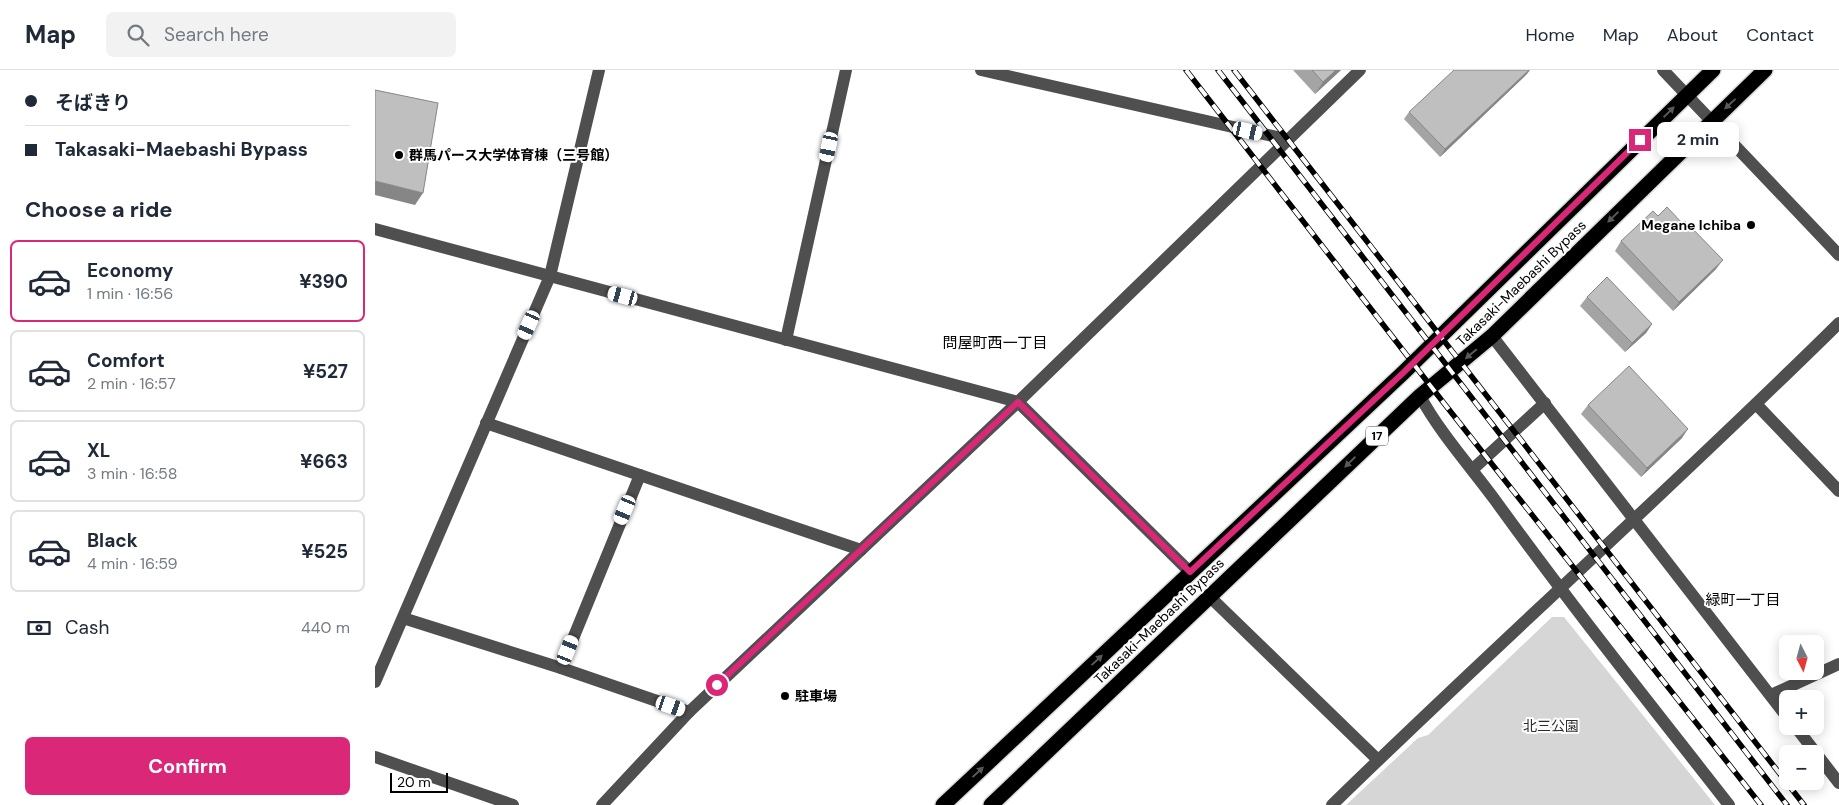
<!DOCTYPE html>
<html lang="en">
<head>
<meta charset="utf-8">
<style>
	:root { --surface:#fff; --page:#f2f2f3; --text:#1f2937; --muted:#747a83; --line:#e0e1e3; --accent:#db2777 }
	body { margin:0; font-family:"DM Sans","Noto Sans JP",sans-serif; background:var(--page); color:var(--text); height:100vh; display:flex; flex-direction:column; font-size:19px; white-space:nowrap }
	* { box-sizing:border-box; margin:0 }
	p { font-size:16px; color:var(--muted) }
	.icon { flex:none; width:28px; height:28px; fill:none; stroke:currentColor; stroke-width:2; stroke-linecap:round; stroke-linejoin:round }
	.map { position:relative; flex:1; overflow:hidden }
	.details { display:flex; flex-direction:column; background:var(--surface); width:375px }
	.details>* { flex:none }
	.top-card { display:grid; align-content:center; height:110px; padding:0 25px; background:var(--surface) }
	.needle { width:32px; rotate:174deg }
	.controls { position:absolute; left:1404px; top:565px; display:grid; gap:10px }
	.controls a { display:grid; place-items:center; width:45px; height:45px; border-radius:8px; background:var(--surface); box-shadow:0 2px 12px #0003; font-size:25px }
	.scale { position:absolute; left:15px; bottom:12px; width:58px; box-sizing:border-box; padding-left:5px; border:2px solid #000; border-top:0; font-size:14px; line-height:18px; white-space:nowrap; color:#000; -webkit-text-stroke:4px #fff; paint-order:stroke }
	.end { position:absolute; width:22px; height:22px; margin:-11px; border:6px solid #db2777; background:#fff; box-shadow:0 0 0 2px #fff }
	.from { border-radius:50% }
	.bubble { position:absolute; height:35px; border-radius:8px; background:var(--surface); box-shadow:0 2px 12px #0003; font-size:16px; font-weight:700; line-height:35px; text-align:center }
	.car { position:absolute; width:15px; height:30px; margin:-15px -8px; border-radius:6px; box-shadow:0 0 4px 1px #0007; background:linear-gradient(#fff 24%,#345 0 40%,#fff 0 76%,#345 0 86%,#fff 0) }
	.top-card b { display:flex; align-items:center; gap:18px; height:48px; font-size:19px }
	.top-card b+b { border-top:1px solid var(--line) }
	.top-card i { width:12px; height:12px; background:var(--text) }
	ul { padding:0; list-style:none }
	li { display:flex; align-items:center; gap:15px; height:82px; margin:0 10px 8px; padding:0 15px; border:2px solid var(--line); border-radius:8px }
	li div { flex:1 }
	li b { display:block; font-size:19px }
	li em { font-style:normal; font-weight:700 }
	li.current { border-color:var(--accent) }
	li>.icon { width:45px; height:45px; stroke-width:1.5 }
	h2 { padding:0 25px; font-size:22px; line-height:60px }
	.pay { display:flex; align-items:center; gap:12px; height:55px; padding:0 25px; font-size:19px }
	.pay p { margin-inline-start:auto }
	.action { display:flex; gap:10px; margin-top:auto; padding:10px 25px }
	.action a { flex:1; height:58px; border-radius:8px; background:var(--accent); color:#fff; font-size:20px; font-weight:700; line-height:58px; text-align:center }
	header { display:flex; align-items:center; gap:30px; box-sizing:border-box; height:70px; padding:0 25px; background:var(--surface); border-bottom:1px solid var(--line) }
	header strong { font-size:24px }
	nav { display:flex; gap:28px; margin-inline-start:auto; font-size:18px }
	.search { width:350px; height:45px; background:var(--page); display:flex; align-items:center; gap:12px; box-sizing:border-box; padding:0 18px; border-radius:8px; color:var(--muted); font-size:19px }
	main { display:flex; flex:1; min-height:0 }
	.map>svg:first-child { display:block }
</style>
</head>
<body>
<header>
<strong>Map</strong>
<div class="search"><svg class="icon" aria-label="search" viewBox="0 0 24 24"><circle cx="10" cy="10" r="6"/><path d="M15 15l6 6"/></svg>Search here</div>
<nav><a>Home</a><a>Map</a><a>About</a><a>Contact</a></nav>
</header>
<main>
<section class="details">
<div class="top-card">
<b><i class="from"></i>そばきり</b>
<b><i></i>Takasaki-Maebashi Bypass</b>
</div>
<h2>Choose a ride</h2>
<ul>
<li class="current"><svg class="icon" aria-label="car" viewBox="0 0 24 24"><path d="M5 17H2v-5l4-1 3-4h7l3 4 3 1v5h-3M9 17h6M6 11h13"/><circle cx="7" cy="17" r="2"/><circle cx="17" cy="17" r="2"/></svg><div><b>Economy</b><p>1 min · 16:56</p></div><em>¥390</em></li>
<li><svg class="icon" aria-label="car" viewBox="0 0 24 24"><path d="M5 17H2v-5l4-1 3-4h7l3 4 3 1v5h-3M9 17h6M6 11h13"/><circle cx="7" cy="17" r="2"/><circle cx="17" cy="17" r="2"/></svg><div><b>Comfort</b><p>2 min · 16:57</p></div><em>¥527</em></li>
<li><svg class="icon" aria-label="car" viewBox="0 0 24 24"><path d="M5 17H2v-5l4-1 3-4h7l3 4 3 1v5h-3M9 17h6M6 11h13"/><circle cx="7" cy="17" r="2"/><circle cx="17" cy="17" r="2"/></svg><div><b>XL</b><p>3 min · 16:58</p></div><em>¥663</em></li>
<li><svg class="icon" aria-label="car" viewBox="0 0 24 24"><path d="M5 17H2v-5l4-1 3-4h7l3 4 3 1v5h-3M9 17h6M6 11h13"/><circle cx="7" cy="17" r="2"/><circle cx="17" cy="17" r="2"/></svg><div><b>Black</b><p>4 min · 16:59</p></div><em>¥525</em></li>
</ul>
<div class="pay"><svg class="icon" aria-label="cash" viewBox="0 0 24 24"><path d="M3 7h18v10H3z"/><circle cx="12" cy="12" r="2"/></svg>Cash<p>440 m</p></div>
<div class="action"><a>Confirm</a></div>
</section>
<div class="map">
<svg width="1464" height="735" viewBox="0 0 1464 735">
	<rect width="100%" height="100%" fill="#fff"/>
	<!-- green -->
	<path fill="#d6d6d6" d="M 1177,547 L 1189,547 L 1340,735 L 971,735 L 1043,668 L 1053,665 Z"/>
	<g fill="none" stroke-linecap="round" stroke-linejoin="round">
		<defs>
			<g id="highway">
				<path d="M 568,735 L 1029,302 L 1338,0"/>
				<path d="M 616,735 L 1045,326 L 1117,266 L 1390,0"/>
			</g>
		</defs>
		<!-- highway casing -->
		<use href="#highway" stroke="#dbdbdb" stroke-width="18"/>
		<!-- minor -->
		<g stroke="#4f4f4f" stroke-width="12">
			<path d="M 606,0 L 911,69"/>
			<path d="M 1288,0 L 1464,185"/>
			<path d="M 0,159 L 643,332 L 815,502"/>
			<path d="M 1117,266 L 1412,647"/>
			<path d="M 411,270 L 471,0"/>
			<path d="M 1045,326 C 1065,363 1095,396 1120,430 C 1195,534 1275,634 1354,735"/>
			<path d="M 1381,334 L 1464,421"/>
			<path d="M 111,353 L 486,480"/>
			<path d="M 1098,399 L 1170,333"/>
			<path d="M 834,526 L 1003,690"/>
			<path d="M 28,548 L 186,598 L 314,642"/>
			<path d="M 186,598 L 265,405"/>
			<path d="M 0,612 L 175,206 L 224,0"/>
			<path d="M 1396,625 L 1464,594"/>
			<path d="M 1420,656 L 1464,713"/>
			<path d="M 0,687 L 138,735"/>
			<path d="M 227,735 L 314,642 L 643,332 L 985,0"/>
			<path d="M 957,735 C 1124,572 1298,417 1464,253"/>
		</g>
		<!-- highway -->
		<use href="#highway" stroke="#000" stroke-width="15"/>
		<defs>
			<g id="rail">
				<path d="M 811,0 L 1068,332 L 1386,735"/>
				<path d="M 843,0 L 1412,735"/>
				<path d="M 859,0 L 1429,735"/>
			</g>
		</defs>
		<!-- rail casing -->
		<use href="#rail" stroke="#000" stroke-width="5.5"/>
		<!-- rail -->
		<use href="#rail" stroke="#fff" stroke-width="4" stroke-dasharray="11" stroke-linecap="butt"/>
	</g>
	<!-- wall -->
	<g fill="#a4a4a4">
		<path d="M 918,0 L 966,0 L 940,24 Z"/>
		<path d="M 1152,4 L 1065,87 L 1029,49 L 1034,42 Z"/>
		<path d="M 1283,146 L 1341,199 L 1298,241 L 1240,181 L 1246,171 Z"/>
		<path d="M 1212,227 L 1277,254 L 1271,263 L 1250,282 L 1205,236 Z"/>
		<path d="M 1213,335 L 1307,368 L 1266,407 L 1206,344 Z"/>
	</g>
	<!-- shaded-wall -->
	<g fill="#868686">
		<path d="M 961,0 L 966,0 L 940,24 L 948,12 Z"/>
		<path d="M 1154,0 L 1155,0 L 1152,4 L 1065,87 L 1070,79 Z"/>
		<path d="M 0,111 L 48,123 L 40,135 L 0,125 Z"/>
		<path d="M 1348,190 L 1341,199 L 1298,241 L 1304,232 Z"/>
		<path d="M 1277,254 L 1271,263 L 1250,282 L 1257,273 Z"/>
		<path d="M 1313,359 L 1307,368 L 1266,407 L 1272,398 Z"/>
	</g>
	<!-- building -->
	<g fill="#bfbfbf" stroke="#868686">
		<path d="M 937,0 L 961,0 L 948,12 Z"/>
		<path d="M 1079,0 L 1154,0 L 1070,79 L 1034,42 Z"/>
		<path d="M 0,20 L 63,33 L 48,123 L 0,111 Z"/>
		<path d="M 1292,137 L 1307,153 L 1310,151 L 1348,190 L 1304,232 L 1246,171 L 1278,141 L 1283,146 Z"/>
		<path d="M 1232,207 L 1277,254 L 1257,273 L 1212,227 Z"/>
		<path d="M 1254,296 L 1313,359 L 1272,398 L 1213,335 Z"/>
	</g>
	<!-- one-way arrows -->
	<defs><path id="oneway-solid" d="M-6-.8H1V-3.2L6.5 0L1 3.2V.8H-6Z" transform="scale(1.25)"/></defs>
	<g fill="#595959">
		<use href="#oneway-solid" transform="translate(1355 34) rotate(137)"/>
		<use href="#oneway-solid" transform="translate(1294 42) rotate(-44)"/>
		<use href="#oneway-solid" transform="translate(1238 147) rotate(136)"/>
		<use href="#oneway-solid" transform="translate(1096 284) rotate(140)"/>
		<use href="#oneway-solid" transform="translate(975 392) rotate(136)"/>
		<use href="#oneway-solid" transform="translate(722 590) rotate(-43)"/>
		<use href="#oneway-solid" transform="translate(603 702) rotate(-43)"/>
	</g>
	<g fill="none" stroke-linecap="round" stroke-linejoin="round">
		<!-- route -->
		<path stroke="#db2777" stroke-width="6" d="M 342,615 L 643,332 L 815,502 L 1029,302 L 1265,70"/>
	</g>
	<!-- markers -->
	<g fill="#000" stroke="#fff" stroke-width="2">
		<circle cx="24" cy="85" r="5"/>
		<circle cx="1376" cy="155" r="5"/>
		<circle cx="410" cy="626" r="5"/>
	</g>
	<g text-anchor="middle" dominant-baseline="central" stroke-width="4" stroke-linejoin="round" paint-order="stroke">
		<!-- shield labels -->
		<rect fill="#fff" stroke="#4c4c4c" stroke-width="1" x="991" y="356.5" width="22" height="19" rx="4"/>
		<g font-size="12" font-weight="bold" fill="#000">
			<text x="1002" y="366">17</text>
		</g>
		<!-- poi labels -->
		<g font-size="14" font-weight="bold" fill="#000" stroke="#fff" text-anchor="start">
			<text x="34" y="85">群馬パース大学体育棟（三号館）</text>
			<text x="1366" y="155" text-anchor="end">Megane Ichiba</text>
			<text x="420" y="626">駐車場</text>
		</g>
		<!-- street labels -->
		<g font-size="14" fill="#000" stroke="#fff">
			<text transform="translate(1146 213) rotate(-44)">Takasaki-Maebashi Bypass</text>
			<text transform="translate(784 551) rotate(-44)">Takasaki-Maebashi Bypass</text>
		</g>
		<!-- park labels -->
		<g font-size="14" fill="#2d2d2d" stroke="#fff">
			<text x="1176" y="656">北三公園</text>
		</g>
		<!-- neighbourhood labels -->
		<g font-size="15" fill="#000" stroke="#fff">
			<text x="620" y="273">問屋町西一丁目</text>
			<text x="1368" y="530">緑町一丁目</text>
		</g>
	</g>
</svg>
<div class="controls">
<a><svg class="needle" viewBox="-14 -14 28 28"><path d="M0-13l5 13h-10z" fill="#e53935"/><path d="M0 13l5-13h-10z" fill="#747a83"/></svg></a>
<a>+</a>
<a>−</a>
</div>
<div class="scale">20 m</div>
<i class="end from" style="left:342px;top:615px"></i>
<i class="end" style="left:1265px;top:70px"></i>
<div class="bubble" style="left:1282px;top:52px;width:82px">2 min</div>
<i class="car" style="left:873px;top:61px;rotate:103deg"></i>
<i class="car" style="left:454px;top:77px;rotate:192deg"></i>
<i class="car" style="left:248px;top:226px;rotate:285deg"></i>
<i class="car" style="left:154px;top:255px;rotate:204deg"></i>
<i class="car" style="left:250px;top:440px;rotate:203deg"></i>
<i class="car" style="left:193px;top:580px;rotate:22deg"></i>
<i class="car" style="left:296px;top:636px;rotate:109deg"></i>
</div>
</main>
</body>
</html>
